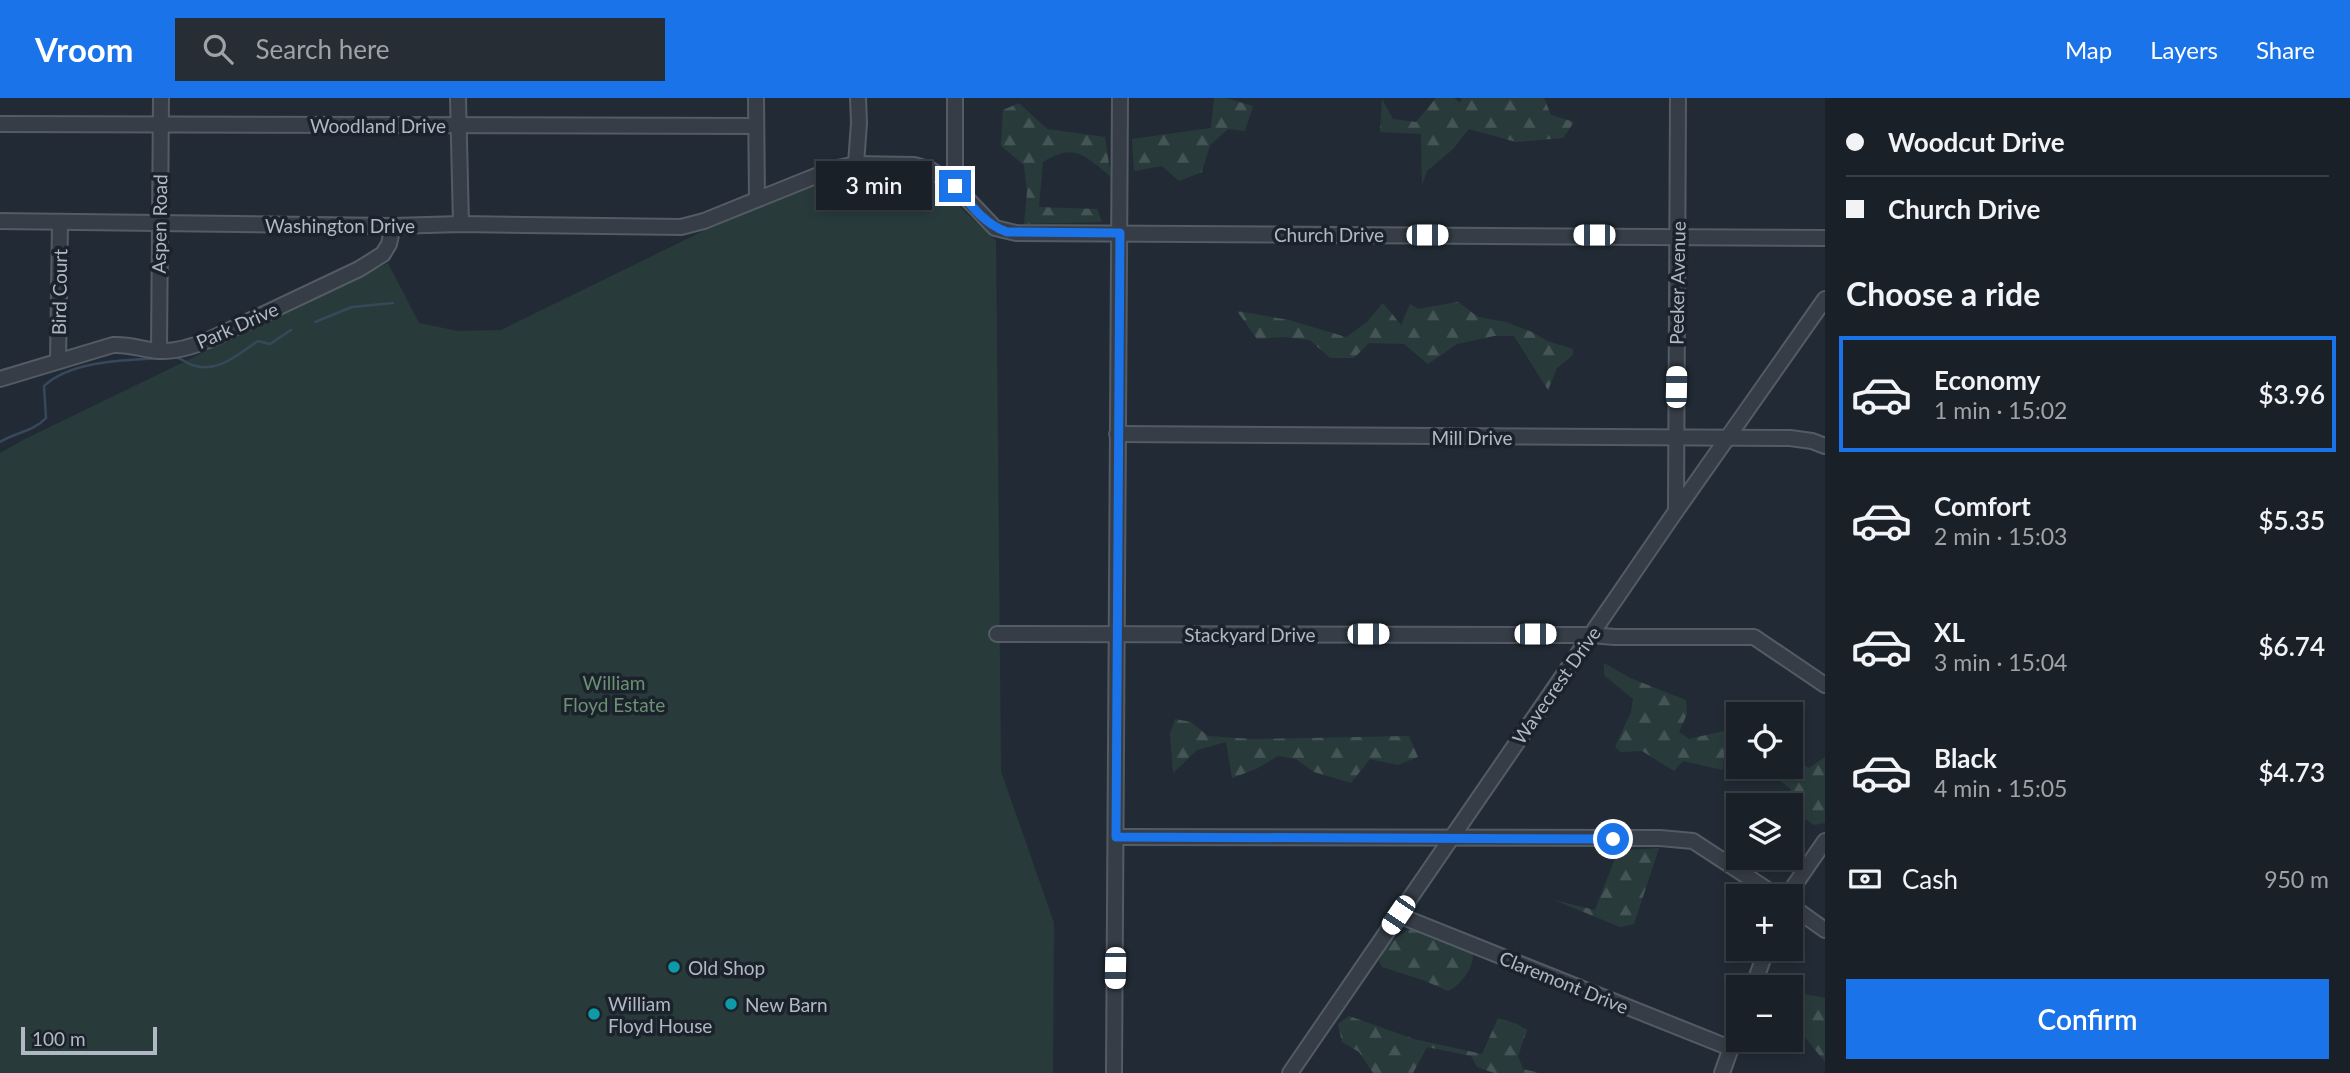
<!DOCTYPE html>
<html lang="en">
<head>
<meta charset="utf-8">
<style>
	:root { --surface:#1a2028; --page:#272d34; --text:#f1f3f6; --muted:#9fa3a8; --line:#383e45; --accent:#1a73e8 }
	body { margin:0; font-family:Lato,sans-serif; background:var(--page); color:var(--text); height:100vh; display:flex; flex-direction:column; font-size:26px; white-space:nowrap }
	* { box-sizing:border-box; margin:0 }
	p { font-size:23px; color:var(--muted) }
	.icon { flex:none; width:38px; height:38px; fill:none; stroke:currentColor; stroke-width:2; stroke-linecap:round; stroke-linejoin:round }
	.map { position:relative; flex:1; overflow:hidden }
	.sheet { display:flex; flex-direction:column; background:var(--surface); width:525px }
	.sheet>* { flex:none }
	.top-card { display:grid; align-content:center; height:154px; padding:0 21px; background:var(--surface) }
	.buttons { position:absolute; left:1726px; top:604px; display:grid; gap:14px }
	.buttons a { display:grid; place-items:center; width:77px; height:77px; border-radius:0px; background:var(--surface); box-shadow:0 4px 10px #0003,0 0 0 2px var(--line); font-size:35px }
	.scale { position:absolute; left:21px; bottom:18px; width:136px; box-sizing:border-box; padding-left:7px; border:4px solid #b0b8c3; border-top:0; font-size:19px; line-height:24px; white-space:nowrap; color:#b0b8c3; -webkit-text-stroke:5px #1b222b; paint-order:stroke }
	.end { position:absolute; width:32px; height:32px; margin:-16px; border:9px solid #1a73e8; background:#fff; box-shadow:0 0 0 4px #fff }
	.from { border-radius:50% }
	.bubble { position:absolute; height:49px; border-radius:0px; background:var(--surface); box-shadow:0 4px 10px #0003,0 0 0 2px var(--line); font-size:23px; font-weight:600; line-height:49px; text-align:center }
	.car { position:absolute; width:21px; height:42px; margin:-21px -10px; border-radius:9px; box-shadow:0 0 5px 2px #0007; background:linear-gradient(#fff 24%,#345 0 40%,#fff 0 76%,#345 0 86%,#fff 0) }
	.top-card b { display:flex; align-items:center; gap:24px; height:66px; font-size:26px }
	.top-card b+b { border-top:2px solid var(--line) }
	.top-card i { width:18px; height:18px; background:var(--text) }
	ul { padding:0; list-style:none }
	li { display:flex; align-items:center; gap:21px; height:116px; margin:0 14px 10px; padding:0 7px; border:4px solid transparent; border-radius:0px }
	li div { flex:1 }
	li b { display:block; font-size:26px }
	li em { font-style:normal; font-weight:600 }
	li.selected { border-color:var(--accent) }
	li>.icon { width:63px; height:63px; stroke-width:1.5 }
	h2 { padding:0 21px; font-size:32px; line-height:84px }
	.pay { display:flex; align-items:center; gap:18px; height:77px; padding:0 21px; font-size:26px }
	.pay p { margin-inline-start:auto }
	.cta { display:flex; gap:14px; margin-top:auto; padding:14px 21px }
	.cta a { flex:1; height:80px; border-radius:0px; background:var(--accent); color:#fff; font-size:28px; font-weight:600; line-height:80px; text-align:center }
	header { display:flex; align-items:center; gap:42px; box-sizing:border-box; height:98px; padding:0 35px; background:var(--accent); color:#fff }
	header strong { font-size:33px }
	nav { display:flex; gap:38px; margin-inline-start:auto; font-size:24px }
	.search { width:490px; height:63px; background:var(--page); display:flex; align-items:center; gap:18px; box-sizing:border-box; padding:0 24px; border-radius:0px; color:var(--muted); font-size:26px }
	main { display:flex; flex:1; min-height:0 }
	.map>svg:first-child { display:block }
</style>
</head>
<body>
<header>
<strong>Vroom</strong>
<div class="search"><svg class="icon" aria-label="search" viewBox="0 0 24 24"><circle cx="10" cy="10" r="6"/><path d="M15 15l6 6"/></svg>Search here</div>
<nav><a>Map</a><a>Layers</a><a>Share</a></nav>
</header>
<main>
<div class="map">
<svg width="1825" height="975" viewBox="0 0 1825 975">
	<defs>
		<pattern id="forest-firs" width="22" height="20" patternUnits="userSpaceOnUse" patternTransform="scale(1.75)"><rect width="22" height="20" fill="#283b3a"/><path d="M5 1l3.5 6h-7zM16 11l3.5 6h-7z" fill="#455555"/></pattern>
	</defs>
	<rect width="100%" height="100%" fill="#222b35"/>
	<!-- forest -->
	<g fill="url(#forest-firs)">
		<path d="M 1214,0 L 1225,0 L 1253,8 L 1245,33 L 1228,31 L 1210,47 L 1202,74 L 1179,83 L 1162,68 L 1134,73 L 1132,41 L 1211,30 Z"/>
		<path d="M 1436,0 L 1454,0 L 1460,5 L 1462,0 L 1544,0 L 1551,17 L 1574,24 L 1563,40 L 1516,44 L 1469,31 L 1453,51 L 1427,73 L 1422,87 L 1421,36 L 1380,34 L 1382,1 L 1393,21 L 1416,24 Z"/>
		<path d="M 1019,5 L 1047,31 L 1105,39 L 1111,79 C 1085,58 1075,44 1043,64 L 1039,109 L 1097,111 L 1102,124 L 1024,126 L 1027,94 L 1024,67 L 1001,48 L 1003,12 Z"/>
		<path d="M 1458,204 L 1478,219 L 1506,224 L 1532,234 L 1547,243 L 1573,251 L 1573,257 L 1557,270 L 1548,292 L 1514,238 L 1494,238 L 1457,246 L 1428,266 L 1404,246 L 1369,245 L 1354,260 L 1330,260 L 1310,242 L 1284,239 L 1257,241 L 1237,213 L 1289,222 L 1346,239 L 1366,225 L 1383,205 L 1401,227 L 1410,206 L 1418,211 Z"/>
		<path d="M 1604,565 L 1630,580 L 1686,602 L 1687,616 L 1679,634 L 1689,641 L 1728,632 L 1738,641 L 1738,645 L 1724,659 L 1723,672 L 1683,663 L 1674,673 L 1642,653 L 1621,654 L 1615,649 L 1631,614 L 1633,601 L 1604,577 Z"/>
		<path d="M 1175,621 L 1191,624 L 1208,638 L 1253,641 L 1409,638 L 1418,659 L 1398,667 L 1370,661 L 1351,685 L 1314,674 L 1296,661 L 1278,658 L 1256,671 L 1232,680 L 1226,644 L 1197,652 L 1173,675 L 1170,636 Z"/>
		<path d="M 1790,657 L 1809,670 L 1825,659 L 1825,725 L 1814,727 L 1805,721 L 1797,722 L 1788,706 L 1791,691 L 1772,677 L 1766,669 L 1790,668 Z"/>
		<path d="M 1659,750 L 1634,826 L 1620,829 L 1554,802 L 1595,812 L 1618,753 Z"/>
		<path d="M 1409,831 L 1473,856 C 1473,871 1461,887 1448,893 L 1423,882 L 1382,869 L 1379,863 C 1384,848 1396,839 1409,831 Z"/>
		<path d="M 1790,893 L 1825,900 L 1825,964 L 1804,938 L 1790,936 Z"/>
		<path d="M 1349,918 L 1414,941 L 1482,956 L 1498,920 L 1517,926 L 1527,932 L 1518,958 L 1523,971 L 1540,975 L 1494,975 L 1477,969 L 1471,958 L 1427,949 L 1413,975 L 1373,975 L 1359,954 L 1342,944 L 1338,926 Z"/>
	</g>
	<!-- park -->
	<path fill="#283b3a" d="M 904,73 L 926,77 L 996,143 L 1001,673 L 1054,825 L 1053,975 L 0,975 L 0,355 L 25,341 L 388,165 L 419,225 L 458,233 L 501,232 L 738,116 L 837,75 Z"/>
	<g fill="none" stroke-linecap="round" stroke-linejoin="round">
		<!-- stream -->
		<g stroke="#37485b" stroke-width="2.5">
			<path d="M 315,224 L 352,209 L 393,205"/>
			<path d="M 172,259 C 181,259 184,264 192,267 C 218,276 238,256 258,243 L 270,246 L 291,232"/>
			<path d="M 0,344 C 16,334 33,334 46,320 L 44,288 C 72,262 128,262 165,260"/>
		</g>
		<defs>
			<g id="minor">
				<path d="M 458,0 L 461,126"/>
				<path d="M 756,0 L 757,101"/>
				<path d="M 955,0 L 955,88"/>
				<path d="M 0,26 L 756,28"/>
				<path d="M 856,66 L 859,25 L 858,0"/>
				<path d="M 0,123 L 393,128 L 461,126 L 681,129 L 704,123 L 833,71 L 856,66 L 914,67 L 931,72 L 955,88 L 995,130 L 1016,135 L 1825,140"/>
				<path d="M 159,253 L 161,0"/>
				<path d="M 58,263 L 60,125"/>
				<path d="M 0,281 L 113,247 C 131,246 143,252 159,253 C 175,254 194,248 209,242 L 359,171 L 383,156 L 389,146 L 393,128"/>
				<path d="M 1117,336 L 1790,340 L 1812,343 L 1825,348"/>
				<path d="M 1676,413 L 1678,0"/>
				<path d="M 997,536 L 1590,537 L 1615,539 L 1754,539 L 1825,587"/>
				<path d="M 1116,739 L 1660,740 L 1693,743 L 1777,798"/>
				<path d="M 1787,798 L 1825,743"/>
				<path d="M 1790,807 L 1825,832"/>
				<path d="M 1398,817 L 1730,950"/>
				<path d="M 1753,889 L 1767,850"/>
				<path d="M 1114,975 L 1120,0"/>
				<path d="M 1290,975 L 1676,413 L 1825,201"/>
				<path d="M 1722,975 L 1738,930"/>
			</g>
		</defs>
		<!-- minor casing -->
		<use href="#minor" stroke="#535b64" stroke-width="18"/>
		<!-- minor -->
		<use href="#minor" stroke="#363d46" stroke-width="14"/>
	</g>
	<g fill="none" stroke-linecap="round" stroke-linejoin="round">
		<!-- route -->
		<path stroke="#1a73e8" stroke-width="9" d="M 955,88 C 970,106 984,126 1007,134 L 1120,135 L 1116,739 L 1613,741"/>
	</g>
	<!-- markers -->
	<g fill="#0f9aa8" stroke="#1b222b" stroke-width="2.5">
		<circle cx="674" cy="869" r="7"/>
		<circle cx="731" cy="906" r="7"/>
		<circle cx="594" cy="916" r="7"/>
	</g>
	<g text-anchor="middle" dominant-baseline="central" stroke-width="7" stroke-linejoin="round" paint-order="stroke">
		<!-- street labels -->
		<g font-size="19" fill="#b0b8c3" stroke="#1b222b">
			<text x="378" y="27">Woodland Drive</text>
			<text transform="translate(159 126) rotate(-89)">Aspen Road</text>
			<text x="340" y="127">Washington Drive</text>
			<text x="1329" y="136">Church Drive</text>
			<text transform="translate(1677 185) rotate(-89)">Peeker Avenue</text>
			<text transform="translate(59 194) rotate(-89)">Bird Court</text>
			<text transform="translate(237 227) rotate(-24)">Park Drive</text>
			<text x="1472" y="339">Mill Drive</text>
			<text x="1250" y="536">Stackyard Drive</text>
			<text transform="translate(1556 587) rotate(-55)">Wavecrest Drive</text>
			<text transform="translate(1564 884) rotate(22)">Claremont Drive</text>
		</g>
		<!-- park labels -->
		<g font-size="19" fill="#6a9171" stroke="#1b222b">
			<text x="614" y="584">William<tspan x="614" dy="22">Floyd Estate</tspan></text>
		</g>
		<!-- poi labels -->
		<g font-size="19" fill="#b0b8c3" stroke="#1b222b" text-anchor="start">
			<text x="688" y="869">Old Shop</text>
			<text x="608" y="905">William<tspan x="608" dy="22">Floyd House</tspan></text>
			<text x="745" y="906">New Barn</text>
		</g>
	</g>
</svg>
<div class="buttons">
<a><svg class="icon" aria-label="locate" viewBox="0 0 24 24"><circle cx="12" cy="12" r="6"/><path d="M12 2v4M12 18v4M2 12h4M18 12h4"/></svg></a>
<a><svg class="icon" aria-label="layers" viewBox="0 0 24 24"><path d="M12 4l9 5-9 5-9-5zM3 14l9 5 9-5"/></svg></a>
<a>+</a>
<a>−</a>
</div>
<div class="scale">100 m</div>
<i class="end from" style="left:1613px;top:741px"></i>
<i class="end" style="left:955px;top:88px"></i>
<div class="bubble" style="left:816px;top:63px;width:116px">3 min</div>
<i class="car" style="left:1427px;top:137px;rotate:90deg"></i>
<i class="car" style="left:1594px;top:137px;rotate:270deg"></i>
<i class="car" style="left:1676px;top:289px;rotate:1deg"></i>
<i class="car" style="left:1368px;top:536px;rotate:90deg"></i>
<i class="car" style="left:1535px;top:536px;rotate:90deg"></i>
<i class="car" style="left:1398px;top:817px;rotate:214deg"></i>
<i class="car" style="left:1115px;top:870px;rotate:181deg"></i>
</div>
<section class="sheet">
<div class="top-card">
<b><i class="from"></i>Woodcut Drive</b>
<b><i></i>Church Drive</b>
</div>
<h2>Choose a ride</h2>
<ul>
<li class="selected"><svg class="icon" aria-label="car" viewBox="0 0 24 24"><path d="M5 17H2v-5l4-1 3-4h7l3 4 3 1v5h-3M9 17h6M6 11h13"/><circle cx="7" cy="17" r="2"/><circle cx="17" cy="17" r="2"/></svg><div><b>Economy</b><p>1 min · 15:02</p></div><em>$3.96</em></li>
<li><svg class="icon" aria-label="car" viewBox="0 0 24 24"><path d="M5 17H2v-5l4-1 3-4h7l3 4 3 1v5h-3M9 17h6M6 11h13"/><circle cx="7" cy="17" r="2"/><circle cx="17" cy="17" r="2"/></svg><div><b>Comfort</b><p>2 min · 15:03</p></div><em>$5.35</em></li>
<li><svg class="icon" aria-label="car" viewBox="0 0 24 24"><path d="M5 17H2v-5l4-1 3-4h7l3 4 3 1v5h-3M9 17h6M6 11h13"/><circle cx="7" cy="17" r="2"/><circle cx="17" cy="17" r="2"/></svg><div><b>XL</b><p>3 min · 15:04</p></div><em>$6.74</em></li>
<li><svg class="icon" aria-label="car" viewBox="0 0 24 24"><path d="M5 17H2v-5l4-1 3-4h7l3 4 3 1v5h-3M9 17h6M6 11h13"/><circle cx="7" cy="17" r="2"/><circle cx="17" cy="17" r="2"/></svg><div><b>Black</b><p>4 min · 15:05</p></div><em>$4.73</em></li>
</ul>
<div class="pay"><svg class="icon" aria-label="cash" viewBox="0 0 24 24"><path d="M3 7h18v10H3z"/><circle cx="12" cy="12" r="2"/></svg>Cash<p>950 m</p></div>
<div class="cta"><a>Confirm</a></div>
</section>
</main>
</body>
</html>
